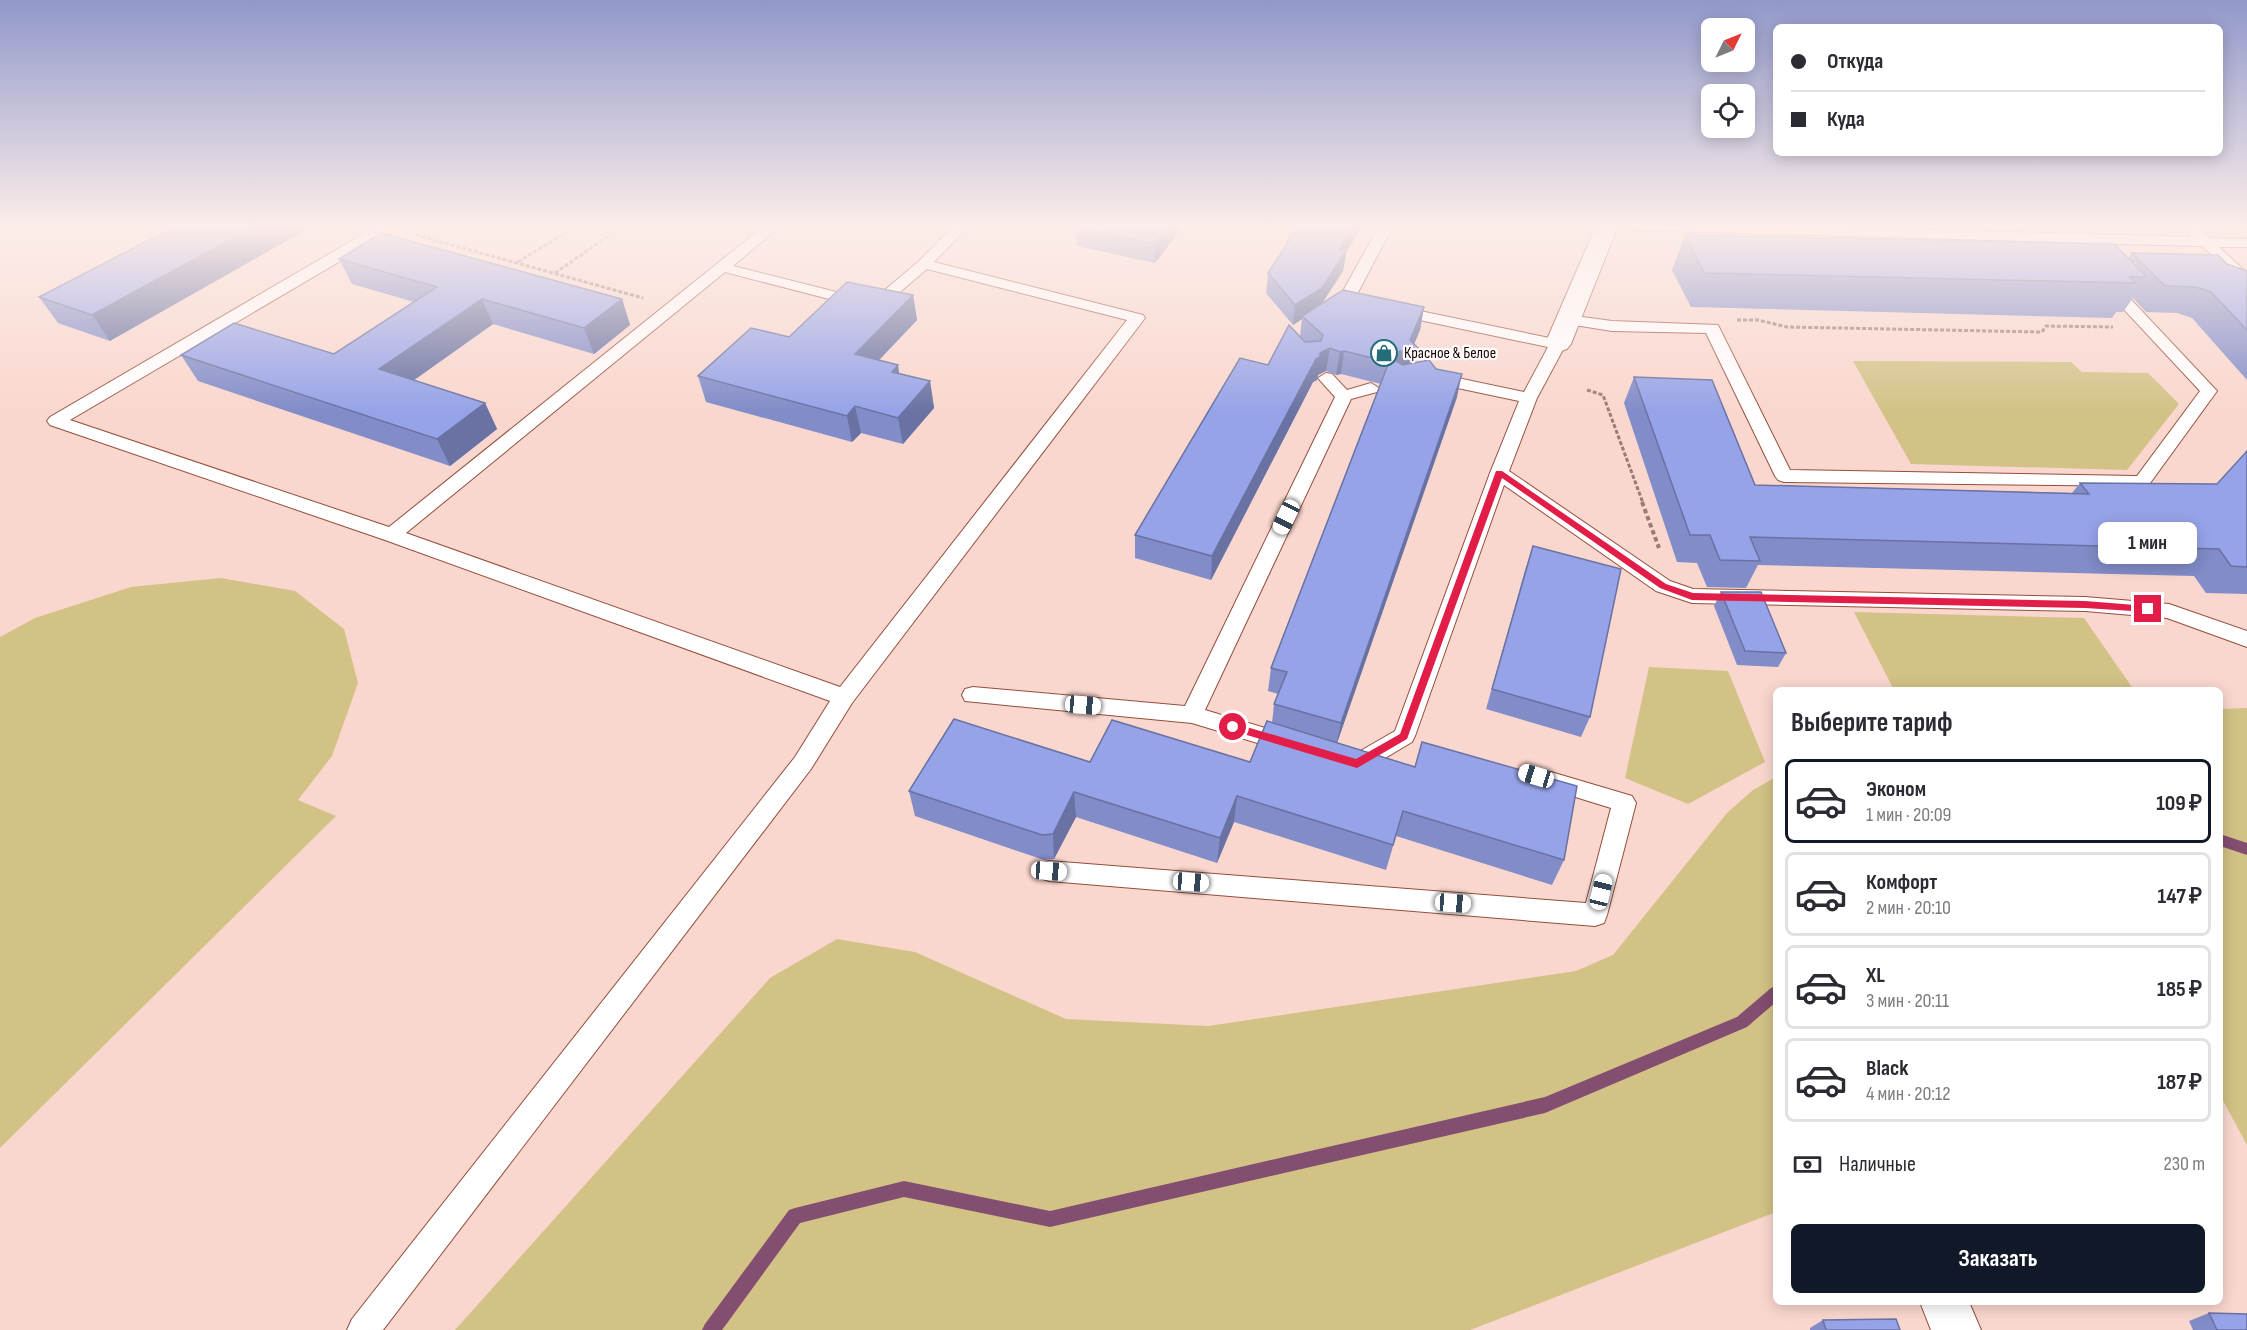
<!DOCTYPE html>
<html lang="ru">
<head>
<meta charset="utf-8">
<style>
	:root { --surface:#fff; --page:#f7f7f7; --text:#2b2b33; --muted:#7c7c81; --line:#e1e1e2; --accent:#111827 }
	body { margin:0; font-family:"Sofia Sans Condensed",sans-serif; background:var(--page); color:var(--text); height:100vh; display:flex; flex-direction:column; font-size:22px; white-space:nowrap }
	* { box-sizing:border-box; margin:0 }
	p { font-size:20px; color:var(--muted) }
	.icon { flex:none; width:33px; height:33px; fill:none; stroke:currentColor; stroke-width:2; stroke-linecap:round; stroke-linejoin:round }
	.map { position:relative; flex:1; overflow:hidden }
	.details { position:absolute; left:1773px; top:687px; width:450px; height:618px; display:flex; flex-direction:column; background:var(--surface); border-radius:9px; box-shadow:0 3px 15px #0003 }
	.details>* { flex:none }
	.hud { position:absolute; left:1773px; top:24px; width:450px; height:132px; border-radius:9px; box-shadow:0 3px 15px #0003; display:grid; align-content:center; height:132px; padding:0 18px; background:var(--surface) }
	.needle { width:39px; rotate:47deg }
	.tools { position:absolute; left:1701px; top:18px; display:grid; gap:12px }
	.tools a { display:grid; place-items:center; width:54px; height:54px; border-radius:9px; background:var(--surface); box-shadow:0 3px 15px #0003; font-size:30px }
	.end { position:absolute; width:27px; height:27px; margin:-14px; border:8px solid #e11d48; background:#fff; box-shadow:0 0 0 3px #fff }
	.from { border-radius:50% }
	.bubble { position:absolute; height:42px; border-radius:9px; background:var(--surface); box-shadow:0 3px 15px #0003; font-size:20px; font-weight:700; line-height:42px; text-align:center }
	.car { position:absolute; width:18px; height:36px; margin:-18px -9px; border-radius:8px; box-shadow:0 0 4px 2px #0007; background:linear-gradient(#fff 24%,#345 0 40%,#fff 0 76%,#345 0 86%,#fff 0) }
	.hud b { display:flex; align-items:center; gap:21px; height:57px; font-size:22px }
	.hud b+b { border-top:2px solid var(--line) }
	.hud i { width:15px; height:15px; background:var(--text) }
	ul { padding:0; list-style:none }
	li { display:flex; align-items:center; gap:18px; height:84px; margin:0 12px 9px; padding:0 6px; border:3px solid var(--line); border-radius:9px }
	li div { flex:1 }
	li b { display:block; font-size:22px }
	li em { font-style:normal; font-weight:700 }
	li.active { border-color:var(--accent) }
	li>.icon { width:54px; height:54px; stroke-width:1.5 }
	h2 { padding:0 18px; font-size:27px; line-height:72px }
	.pay { display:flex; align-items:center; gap:15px; height:66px; padding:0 18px; font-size:22px }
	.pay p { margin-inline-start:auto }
	.action { display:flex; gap:12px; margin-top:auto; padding:12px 18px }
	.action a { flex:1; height:69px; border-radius:9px; background:var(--accent); color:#fff; font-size:24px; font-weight:700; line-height:69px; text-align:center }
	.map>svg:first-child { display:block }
</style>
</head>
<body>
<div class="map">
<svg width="2247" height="1330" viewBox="0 0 2247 1330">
	<rect width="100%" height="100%" fill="#f9d7ce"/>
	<!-- green -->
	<g fill="#d2c286">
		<path d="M 1853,361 L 2071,362 L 2082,372 L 2148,373 L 2179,404 L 2127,470 L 1911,464 Z"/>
		<path d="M 221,578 L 295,591 L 344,629 L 358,683 L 332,756 L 298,800 L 336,816 L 0,1148 L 0,637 L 35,618 L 131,587 Z"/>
		<path d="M 1854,612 L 2084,618 L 2134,690 L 1894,690 Z"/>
		<path d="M 1649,667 L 1728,671 L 1765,762 L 1688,804 L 1625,778 Z"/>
		<path d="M 2247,708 L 2247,1145 L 2220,1095 L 2220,709 Z"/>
		<path d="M 1776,777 L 1776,1212 L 1470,1330 L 455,1330 L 770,978 L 837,939 L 915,952 L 1066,1019 L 1208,1026 L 1576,971 L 1613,955 L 1727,813 L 1753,790 Z"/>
	</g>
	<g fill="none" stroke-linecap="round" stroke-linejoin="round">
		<!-- stream -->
		<g fill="#834e70" fill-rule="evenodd">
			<path d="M 2220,834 L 2247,843 L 2247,855 L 2220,846 Z"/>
			<path d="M 1776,986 L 1776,1002 L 1747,1027 L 1545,1113 L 1050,1227 L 904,1197 L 800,1223 L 722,1330 L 702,1330 L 705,1324 L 789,1210 L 795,1208 L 904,1181 L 1050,1211 L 1545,1097 L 1737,1017 L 1771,988 Z"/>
		</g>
		<defs>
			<g id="lane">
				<path d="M 377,226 L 400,226 L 70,420 L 389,527 L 764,226 L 780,226 L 733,266 L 872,301 L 919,261 L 954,226 L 969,226 L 934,262 L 1143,315 L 1145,318 L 852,703 L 811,769 L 383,1330 L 347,1330 L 352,1319 L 795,757 L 830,701 L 385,540 L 50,425 L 47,421 L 50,417 ZM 927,269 L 1127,320 L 840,687 L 406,533 L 725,272 L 875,311 L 880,309 Z"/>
				<path d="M 1379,226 L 1393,226 L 1355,298 L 1368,301 L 1371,304 L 1363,309 L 1341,303 L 1338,300 Z"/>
				<path d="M 1625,226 L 1791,226 L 2192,237 L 2182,226 L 2197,226 L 2210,238 L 2247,239 L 2247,247 L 2219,247 L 2247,273 L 2247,286 L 2242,284 L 2202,246 L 2078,243 L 2217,391 L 2148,486 L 1784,482 L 1778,480 L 1775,476 L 1706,333 L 1612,331 L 1562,323 L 1560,320 L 1562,317 L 1568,315 L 1612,321 L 1718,325 L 1790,470 L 2137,476 L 2200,391 L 2061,242 L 1632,230 Z"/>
				<path d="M 1396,306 L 1564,341 L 1566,344 L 1537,398 L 1509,471 L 1670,581 L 1693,589 L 2085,597 L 2169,604 L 2247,631 L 2247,647 L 2167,618 L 2085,611 L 1692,603 L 1656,591 L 1504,485 L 1415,736 L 1412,742 L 1365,770 L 1357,773 L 1341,768 L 1338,762 L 1341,756 L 1349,753 L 1355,754 L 1395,731 L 1490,473 L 1519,401 L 1434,383 L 1426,378 L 1434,373 L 1524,392 L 1548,347 L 1391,314 L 1388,311 L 1391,308 Z"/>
				<path d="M 1326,373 L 1332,374 L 1347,390 L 1371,383 L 1379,388 L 1377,392 L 1351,399 L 1205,710 L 1295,737 L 1298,743 L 1295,749 L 1287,752 L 1192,723 L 965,701 L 962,695 L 965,689 L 973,687 L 1185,706 L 1335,397 L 1318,378 Z"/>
				<path d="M 1551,772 L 1632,796 L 1636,803 L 1607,915 L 1604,923 L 1595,926 L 1049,881 L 1040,878 L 1037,871 L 1040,864 L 1049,861 L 1586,903 L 1611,808 L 1543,787 L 1540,781 L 1543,775 Z"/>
			</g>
			<g id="street">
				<path d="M 1596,226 L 1618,226 L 1571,344 L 1567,349 L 1558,352 L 1549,349 L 1545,344 Z"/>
				<path d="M 1920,1302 L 1969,1302 L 1981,1330 L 1931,1330 Z"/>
			</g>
		</defs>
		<!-- lane casing -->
		<use href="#lane" stroke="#954d3b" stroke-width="2"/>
		<!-- street casing -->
		<use href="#street" stroke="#954d3b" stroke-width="2"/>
		<!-- path-far1 -->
		<g stroke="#997b74" stroke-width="3" stroke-dasharray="4 2" stroke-linecap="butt">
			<path d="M 416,235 L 643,298"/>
			<path d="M 518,262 L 576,226"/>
			<path d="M 555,273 L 607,237 L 610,226"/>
			<path d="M 1737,320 L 1758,320 L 1787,327 L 2042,332 L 2046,326 L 2113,327"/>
			<path d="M 1587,390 L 1603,395 L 1643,503"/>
		</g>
		<!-- path -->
		<path stroke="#997b74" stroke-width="4" stroke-dasharray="4.5 3" stroke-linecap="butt" d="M 1642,502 L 1659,548"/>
		<!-- lane -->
		<use href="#lane" fill="#fff" fill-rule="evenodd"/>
		<!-- street -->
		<use href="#street" fill="#fff" fill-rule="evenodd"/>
	</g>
	<!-- wall -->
	<g fill="#818cc8">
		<path d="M 176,226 L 110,341 L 58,323 L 39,297 Z"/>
		<path d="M 1076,226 L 1183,226 L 1155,263 L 1077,246 Z"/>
		<path d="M 1685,235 L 2128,258 L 2132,253 L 2227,264 L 2247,271 L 2247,380 L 2192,318 L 2177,313 L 2146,312 L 2133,298 L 2123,312 L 2116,312 L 2112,318 L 1691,307 L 1672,270 Z"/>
		<path d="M 1287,241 L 1346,253 L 1343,271 L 1322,303 L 1424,307 L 1420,330 L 1414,344 L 1414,363 L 1457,397 L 1337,743 L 1564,860 L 1552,885 L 1396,836 L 1386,870 L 1234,822 L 1217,863 L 1076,817 L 1054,859 L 1044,860 L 915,816 L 909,791 L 1090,762 L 1250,762 L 1272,723 L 1274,704 L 1278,694 L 1268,691 L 1271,668 L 1381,384 L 1341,374 L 1336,375 L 1326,371 L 1318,375 L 1317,380 L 1313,382 L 1211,580 L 1135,558 L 1135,535 L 1268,365 L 1300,336 L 1302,319 L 1293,325 L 1266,293 L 1268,273 L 1286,246 Z"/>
		<path d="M 339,259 L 622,299 L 630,325 L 594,354 L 493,324 L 414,380 L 485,403 L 497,429 L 450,466 L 198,381 L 181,355 L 334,354 L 414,302 L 352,284 Z"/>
		<path d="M 913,295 L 917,320 L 879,360 L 899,373 L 930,381 L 934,408 L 903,444 L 861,433 L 852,442 L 706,402 L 698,376 Z"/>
		<path d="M 1634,377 L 1755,485 L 2072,493 L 2080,483 L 2217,484 L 2247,451 L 2247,594 L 2206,593 L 2194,576 L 1758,565 L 1746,588 L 1707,587 L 1697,563 L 1677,562 L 1624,403 Z"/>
		<path d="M 1533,546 L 1590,717 L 1581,737 L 1486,709 L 1526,567 Z"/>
		<path d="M 1721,592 L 1786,653 L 1778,667 L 1737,665 L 1714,606 Z"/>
		<path d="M 2209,1313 L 2247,1330 L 2193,1330 L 2189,1321 Z"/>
		<path d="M 1823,1320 L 1900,1330 L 1810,1330 L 1810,1328 Z"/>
	</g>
	<!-- shaded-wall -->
	<g fill="#6972a2">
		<path d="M 255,226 L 313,226 L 110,341 L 92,315 Z"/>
		<path d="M 1169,226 L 1183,226 L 1155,263 L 1155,244 Z"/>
		<path d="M 1353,226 L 1362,226 L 1346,253 L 1343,271 L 1319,308 L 1302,316 L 1302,319 L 1293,325 L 1295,305 L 1339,250 Z"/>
		<path d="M 913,295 L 917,320 L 860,380 L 855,354 Z"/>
		<path d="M 482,299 L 493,324 L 393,395 L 379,369 Z"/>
		<path d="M 622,299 L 630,325 L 594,354 L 584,328 Z"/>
		<path d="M 1424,307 L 1420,330 L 1412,349 L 1418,348 L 1413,371 L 1392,359 L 1396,352 L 1410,340 Z"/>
		<path d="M 1330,348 L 1326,371 L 1318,375 L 1317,380 L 1313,382 L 1211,580 L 1212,556 L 1316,359 L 1320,353 Z"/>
		<path d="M 1344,351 L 1341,374 L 1336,375 L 1340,352 Z"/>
		<path d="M 898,365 L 902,392 L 892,372 Z"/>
		<path d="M 1462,374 L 1457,397 L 1336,746 L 1341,723 Z"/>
		<path d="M 930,381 L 934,408 L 903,444 L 898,418 Z"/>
		<path d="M 485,403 L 497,429 L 450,466 L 437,439 Z"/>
		<path d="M 855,406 L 861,433 L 852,442 L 847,416 Z"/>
		<path d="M 1074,792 L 1076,817 L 1054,859 L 1053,834 Z"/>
		<path d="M 1237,796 L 1234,822 L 1217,863 L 1220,838 Z"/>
	</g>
	<!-- building -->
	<g fill="#96a3e8" stroke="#6972a2" stroke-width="1.5">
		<path d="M 176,226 L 255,226 L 92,315 L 39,297 Z"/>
		<path d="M 1076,226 L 1169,226 L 1155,244 Z"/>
		<path d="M 1297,226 L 1353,226 L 1339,250 L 1346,251 L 1322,288 L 1295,305 L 1268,273 L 1289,241 L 1287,241 Z"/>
		<path d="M 381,233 L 622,299 L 584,328 L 482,299 L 379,369 L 485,403 L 437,439 L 181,355 L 234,323 L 334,354 L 437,287 L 339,259 Z"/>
		<path d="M 1685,235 L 2114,244 L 2147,277 L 2130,277 L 2136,283 L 1704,273 Z"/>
		<path d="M 2132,253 L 2218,255 L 2227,264 L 2247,271 L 2247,330 L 2211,292 L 2196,287 L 2165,286 Z"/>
		<path d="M 847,282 L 913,295 L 855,354 L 898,365 L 892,372 L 930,381 L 898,418 L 855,406 L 847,416 L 698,376 L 751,328 L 789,337 Z"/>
		<path d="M 1343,290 L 1424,307 L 1410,340 L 1418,348 L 1396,352 L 1392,359 L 1403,365 L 1429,360 L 1436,369 L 1462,374 L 1341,723 L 1274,704 L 1287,672 L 1271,668 L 1389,362 L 1344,351 L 1340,352 L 1330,348 L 1320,353 L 1320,357 L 1316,359 L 1212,556 L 1135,535 L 1240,358 L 1268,365 L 1289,325 L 1305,342 L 1321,341 L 1323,335 L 1302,316 Z"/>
		<path d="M 1634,377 L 1712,380 L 1755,485 L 2089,494 L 2080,483 L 2217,484 L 2247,451 L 2247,567 L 2231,566 L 2219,549 L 1750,537 L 1760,561 L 1720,560 L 1710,535 L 1690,535 Z"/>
		<path d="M 1533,546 L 1621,569 L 1590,717 L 1492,689 Z"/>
		<path d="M 1721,592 L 1761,592 L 1786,653 L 1745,651 Z"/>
		<path d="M 954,719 L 1090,762 L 1112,720 L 1250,762 L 1267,721 L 1415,767 L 1422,742 L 1577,786 L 1564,860 L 1403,811 L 1393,845 L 1237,796 L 1220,838 L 1074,792 L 1053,834 L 1042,835 L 909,791 Z"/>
		<path d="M 2209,1313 L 2247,1314 L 2247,1330 L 2217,1330 Z"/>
		<path d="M 1896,1319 L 1900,1330 L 1826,1330 L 1823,1320 Z"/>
	</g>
	<!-- sky -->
	<linearGradient id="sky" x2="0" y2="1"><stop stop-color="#9198cb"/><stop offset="0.55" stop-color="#fcede9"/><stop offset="1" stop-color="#fcede9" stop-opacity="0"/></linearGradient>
	<rect width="2247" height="412" fill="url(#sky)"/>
	<!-- route -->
	<path fill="#e11d48" d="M 1496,471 L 1502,471 L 1666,584 L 1693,593 L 2085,601 L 2148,606 L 2153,609 L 2148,612 L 2085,608 L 1692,600 L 1660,588 L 1502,478 L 1407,739 L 1357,768 L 1230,730 L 1230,725 L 1233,723 L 1356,759 L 1400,734 Z"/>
	<!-- icons -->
	<defs>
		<symbol id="shop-ring" viewBox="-11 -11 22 22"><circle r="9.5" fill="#fff" stroke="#266c7b" stroke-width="1.5"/><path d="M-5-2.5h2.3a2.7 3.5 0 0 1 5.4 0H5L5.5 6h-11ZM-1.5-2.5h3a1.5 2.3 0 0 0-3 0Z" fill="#266c7b"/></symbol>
	</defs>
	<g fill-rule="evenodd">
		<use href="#shop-ring" x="1369" y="338" width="30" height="30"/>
	</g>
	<g text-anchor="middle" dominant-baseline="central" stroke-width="4.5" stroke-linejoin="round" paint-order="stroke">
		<!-- far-poi labels -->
		<g font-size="16" fill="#1e0401" stroke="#fff" text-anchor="start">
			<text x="1404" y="353">Красное &amp; Белое</text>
		</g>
	</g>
</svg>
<div class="tools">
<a><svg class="needle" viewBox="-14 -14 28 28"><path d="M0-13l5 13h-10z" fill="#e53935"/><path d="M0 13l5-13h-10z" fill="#7c7c81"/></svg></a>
<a><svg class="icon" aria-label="locate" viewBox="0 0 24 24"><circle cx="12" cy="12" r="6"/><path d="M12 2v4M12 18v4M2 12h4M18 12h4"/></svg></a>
</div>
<i class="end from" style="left:1233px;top:727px"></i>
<i class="end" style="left:2148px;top:609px"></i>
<div class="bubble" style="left:2098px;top:522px;width:99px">1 мин</div>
<i class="car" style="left:1286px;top:517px;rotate:206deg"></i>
<i class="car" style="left:1083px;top:705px;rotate:95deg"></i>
<i class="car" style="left:1536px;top:776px;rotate:287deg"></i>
<i class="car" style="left:1049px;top:871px;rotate:94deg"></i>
<i class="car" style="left:1191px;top:882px;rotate:94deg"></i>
<i class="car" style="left:1601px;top:892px;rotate:14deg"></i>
<i class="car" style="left:1453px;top:903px;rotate:94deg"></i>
<div class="hud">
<b><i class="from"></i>Откуда</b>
<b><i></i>Куда</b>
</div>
<section class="details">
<h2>Выберите тариф</h2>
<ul>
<li class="active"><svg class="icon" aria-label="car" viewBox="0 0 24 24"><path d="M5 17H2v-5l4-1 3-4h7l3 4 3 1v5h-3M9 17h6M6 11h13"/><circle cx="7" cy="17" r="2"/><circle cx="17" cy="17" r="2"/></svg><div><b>Эконом</b><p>1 мин · 20:09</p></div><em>109 ₽</em></li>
<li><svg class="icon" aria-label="car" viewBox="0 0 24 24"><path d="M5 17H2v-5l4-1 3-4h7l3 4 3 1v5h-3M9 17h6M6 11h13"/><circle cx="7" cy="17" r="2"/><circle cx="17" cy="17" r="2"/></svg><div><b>Комфорт</b><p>2 мин · 20:10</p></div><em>147 ₽</em></li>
<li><svg class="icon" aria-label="car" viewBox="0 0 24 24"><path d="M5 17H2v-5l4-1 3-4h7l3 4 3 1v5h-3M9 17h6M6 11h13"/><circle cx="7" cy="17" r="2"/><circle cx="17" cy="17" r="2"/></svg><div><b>XL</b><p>3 мин · 20:11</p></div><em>185 ₽</em></li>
<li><svg class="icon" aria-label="car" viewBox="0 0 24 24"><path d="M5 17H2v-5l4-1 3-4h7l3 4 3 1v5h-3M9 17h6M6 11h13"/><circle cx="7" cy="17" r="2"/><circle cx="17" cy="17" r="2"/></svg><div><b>Black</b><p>4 мин · 20:12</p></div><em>187 ₽</em></li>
</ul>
<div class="pay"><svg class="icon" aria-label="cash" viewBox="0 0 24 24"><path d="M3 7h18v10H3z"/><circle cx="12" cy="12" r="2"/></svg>Наличные<p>230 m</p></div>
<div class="action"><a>Заказать</a></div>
</section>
</div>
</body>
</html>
